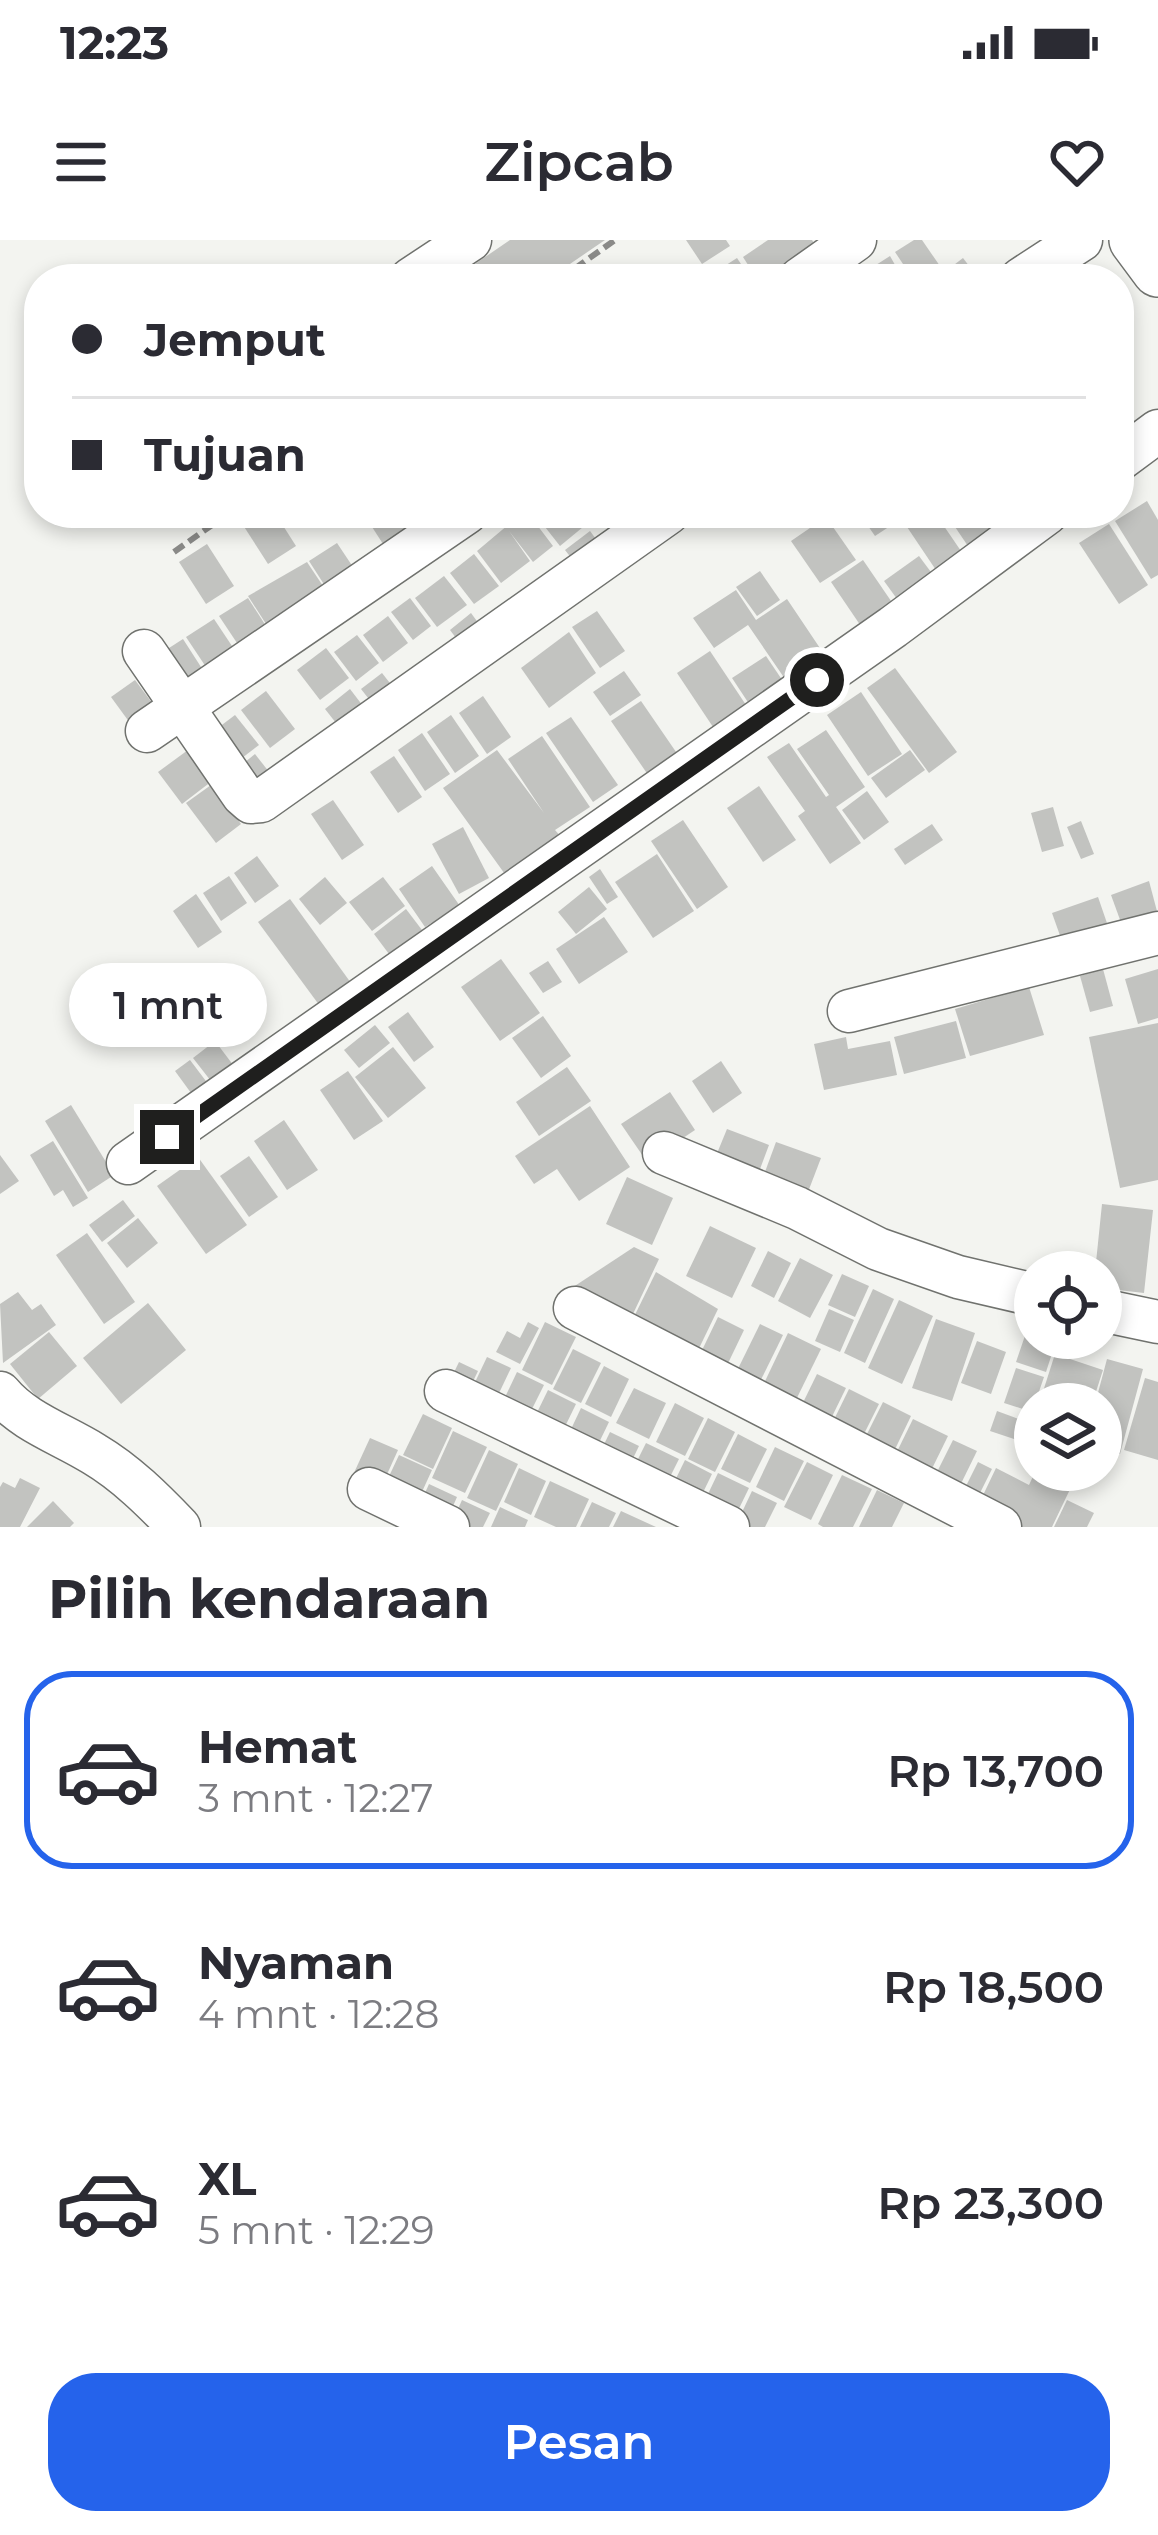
<!DOCTYPE html>
<html lang="id">
<head>
<meta charset="utf-8">
<style>
	:root { --surface:#fff; --page:#f7f7f7; --text:#2b2b33; --muted:#7c7c81; --line:#e1e1e2; --accent:#2563eb }
	body { margin:0; font-family:Montserrat,sans-serif; background:var(--page); color:var(--text); height:100vh; display:flex; flex-direction:column; font-size:45px; white-space:nowrap }
	* { box-sizing:border-box; margin:0 }
	p { font-size:39px; color:var(--muted) }
	.icon { flex:none; width:66px; height:66px; fill:none; stroke:currentColor; stroke-width:2; stroke-linecap:round; stroke-linejoin:round }
	.map { position:relative; height:1287px; overflow:hidden }
	.side { display:flex; flex-direction:column; background:var(--surface); flex:1 }
	.side>* { flex:none }
	.hud { position:absolute; left:24px; top:24px; width:1110px; height:264px; border-radius:48px; box-shadow:0 6px 18px #0003; display:grid; align-content:center; height:264px; padding:0 48px; background:var(--surface) }
	.buttons { position:absolute; left:1014px; top:1011px; display:grid; gap:24px }
	.buttons a { display:grid; place-items:center; width:108px; height:108px; border-radius:50%; background:var(--surface); box-shadow:0 6px 18px #0003; font-size:60px }
	.end { position:absolute; width:54px; height:54px; margin:-27px; border:15px solid #1f1f1e; background:#fff; box-shadow:0 0 0 6px #fff }
	.from { border-radius:50% }
	.bubble { position:absolute; height:84px; border-radius:42px; background:var(--surface); box-shadow:0 6px 18px #0003; font-size:39px; font-weight:600; line-height:84px; text-align:center }
	.hud b { display:flex; align-items:center; gap:42px; height:114px; font-size:45px }
	.hud b+b { border-top:3px solid var(--line) }
	.hud i { width:30px; height:30px; background:var(--text) }
	ul { padding:0; list-style:none }
	li { display:flex; align-items:center; gap:36px; height:198px; margin:0 24px 18px; padding:0 24px; border:6px solid transparent; border-radius:48px }
	li div { flex:1 }
	li b { display:block; font-size:45px }
	li em { font-style:normal; font-weight:600 }
	li.current { border-color:var(--accent) }
	li>.icon { width:108px; height:108px; stroke-width:1.5 }
	h2 { padding:0 48px; font-size:54px; line-height:144px }
	.cta { display:flex; gap:24px; margin-top:auto; padding:24px 48px }
	.cta a { flex:1; height:138px; border-radius:48px; background:var(--accent); color:#fff; font-size:48px; font-weight:600; line-height:138px; text-align:center }
	.status { display:flex; justify-content:space-between; align-items:center; height:84px; padding:0 60px; background:var(--surface); direction:ltr }
	.status svg { height:33px; fill:currentColor }
	header { display:flex; justify-content:space-between; align-items:center; height:156px; padding:0 48px; background:var(--surface); font-size:54px; font-weight:600 }
	.map>svg:first-child { display:block }
</style>
</head>
<body>
<div class="status"><b>12:23</b><svg viewBox="0 0 49 12"><path d="M0 12V9h3v3zM5 12V6h3v6zM10 12V3h3v9zM15 12V0h3v12zM26 1h20v11H26zM47 4h2v5h-2z"/></svg></div>
<header><svg class="icon" aria-label="menu" viewBox="0 0 24 24"><path d="M4 6h16M4 12h16M4 18h16"/></svg>Zipcab<svg class="icon" aria-label="heart" viewBox="0 0 24 24"><path d="M12 20l-8-8c-3-5 5-10 8-4 3-6 11-1 8 4z"/></svg></header>
<div class="map">
<svg width="1158" height="1287" viewBox="0 0 1158 1287">
	<rect width="100%" height="100%" fill="#f3f4f0"/>
	<!-- building -->
	<g fill="#c2c3c0">
		<path d="M 510,0 L 605,0 L 548,39 L 453,39 Z"/>
		<path d="M 686,0 L 726,0 L 730,6 L 702,24 Z"/>
		<path d="M 768,0 L 812,0 L 826,22 L 800,39 L 757,39 L 743,17 Z"/>
		<path d="M 914,0 L 922,0 L 942,29 L 926,39 L 913,39 L 895,12 Z"/>
		<path d="M 890,16 L 903,39 L 869,39 L 865,32 Z"/>
		<path d="M 737,18 L 751,39 L 711,39 L 709,36 Z"/>
		<path d="M 963,18 L 979,39 L 945,39 L 942,34 Z"/>
		<path d="M 1147,261 L 1158,280 L 1158,335 L 1151,339 L 1115,281 Z"/>
		<path d="M 256,273 L 275,273 L 296,306 L 268,324 L 241,282 Z"/>
		<path d="M 369,273 L 404,273 L 421,300 L 392,318 L 365,276 Z"/>
		<path d="M 522,273 L 528,273 L 553,306 L 533,322 L 509,291 L 530,321 L 501,343 L 477,311 Z"/>
		<path d="M 534,273 L 600,273 L 560,306 Z"/>
		<path d="M 859,273 L 910,273 L 875,296 Z"/>
		<path d="M 915,273 L 935,273 L 974,330 L 948,348 L 903,281 Z"/>
		<path d="M 981,273 L 1000,302 L 976,318 L 947,275 Z"/>
		<path d="M 826,277 L 856,320 L 820,343 L 791,301 Z"/>
		<path d="M 1109,284 L 1148,345 L 1119,364 L 1079,303 Z"/>
		<path d="M 590,291 L 610,318 L 586,337 L 565,310 Z"/>
		<path d="M 337,303 L 365,345 L 336,363 L 309,321 Z"/>
		<path d="M 207,304 L 234,346 L 206,364 L 179,322 Z"/>
		<path d="M 474,314 L 499,346 L 474,364 L 450,333 Z"/>
		<path d="M 919,316 L 948,355 L 913,381 L 884,341 Z"/>
		<path d="M 863,320 L 902,377 L 869,398 L 831,342 Z"/>
		<path d="M 307,322 L 335,364 L 275,398 L 248,356 Z"/>
		<path d="M 760,331 L 780,360 L 757,376 L 736,347 Z"/>
		<path d="M 444,336 L 467,365 L 437,387 L 415,358 Z"/>
		<path d="M 736,350 L 756,380 L 787,359 L 834,429 L 796,455 L 748,385 L 714,408 L 693,378 Z"/>
		<path d="M 248,358 L 275,400 L 247,418 L 219,376 Z"/>
		<path d="M 410,358 L 431,386 L 413,400 L 391,372 Z"/>
		<path d="M 597,371 L 625,411 L 600,428 L 572,387 Z"/>
		<path d="M 471,373 L 492,402 L 471,418 L 450,390 Z"/>
		<path d="M 388,376 L 408,403 L 383,422 L 363,395 Z"/>
		<path d="M 214,379 L 242,421 L 214,439 L 186,397 Z"/>
		<path d="M 569,392 L 596,433 L 549,468 L 521,428 Z"/>
		<path d="M 357,395 L 379,423 L 356,441 L 334,412 Z"/>
		<path d="M 183,399 L 210,441 L 182,459 L 155,417 Z"/>
		<path d="M 326,408 L 349,438 L 320,460 L 297,430 Z"/>
		<path d="M 710,411 L 754,477 L 721,499 L 677,433 Z"/>
		<path d="M 766,416 L 793,456 L 759,479 L 732,438 Z"/>
		<path d="M 895,428 L 957,512 L 929,533 L 867,448 Z"/>
		<path d="M 624,431 L 641,455 L 610,476 L 593,452 Z"/>
		<path d="M 382,433 L 404,461 L 383,477 L 361,449 Z"/>
		<path d="M 135,440 L 162,476 L 138,494 L 111,457 Z"/>
		<path d="M 350,449 L 376,483 L 351,502 L 325,469 Z"/>
		<path d="M 266,451 L 295,489 L 270,508 L 241,470 Z"/>
		<path d="M 861,452 L 902,514 L 868,536 L 827,475 Z"/>
		<path d="M 483,456 L 511,497 L 487,514 L 459,473 Z"/>
		<path d="M 641,461 L 685,525 L 655,545 L 611,481 Z"/>
		<path d="M 235,475 L 259,505 L 229,528 L 206,497 Z"/>
		<path d="M 451,475 L 479,516 L 455,533 L 427,492 Z"/>
		<path d="M 571,477 L 618,545 L 593,562 L 546,493 Z"/>
		<path d="M 826,490 L 865,547 L 836,567 L 861,603 L 830,624 L 798,576 L 805,571 L 767,517 L 789,503 L 826,557 L 829,555 L 797,509 Z"/>
		<path d="M 422,493 L 450,534 L 425,551 L 398,510 Z"/>
		<path d="M 542,496 L 590,567 L 555,590 L 562,598 L 507,637 L 443,548 L 497,510 L 544,573 L 508,519 Z"/>
		<path d="M 188,510 L 212,541 L 182,564 L 158,532 Z"/>
		<path d="M 910,510 L 925,530 L 886,558 L 871,538 Z"/>
		<path d="M 255,514 L 280,546 L 234,531 Z"/>
		<path d="M 394,516 L 422,557 L 398,573 L 370,532 Z"/>
		<path d="M 211,545 L 241,584 L 216,603 L 186,563 Z"/>
		<path d="M 759,546 L 796,600 L 763,622 L 727,568 Z"/>
		<path d="M 867,551 L 889,582 L 864,600 L 842,570 Z"/>
		<path d="M 333,560 L 364,605 L 342,620 L 311,574 Z"/>
		<path d="M 1053,567 L 1064,606 L 1042,612 L 1031,573 Z"/>
		<path d="M 683,580 L 728,647 L 697,669 L 651,601 Z"/>
		<path d="M 1081,581 L 1094,614 L 1081,619 L 1067,587 Z"/>
		<path d="M 932,584 L 943,600 L 905,625 L 894,609 Z"/>
		<path d="M 463,587 L 489,638 L 459,654 L 432,604 Z"/>
		<path d="M 657,614 L 694,671 L 653,698 L 615,642 Z"/>
		<path d="M 257,616 L 279,646 L 255,663 L 234,633 Z"/>
		<path d="M 432,626 L 462,669 L 394,716 L 433,682 L 425,687 L 399,649 Z"/>
		<path d="M 600,629 L 618,657 L 607,664 L 589,637 Z"/>
		<path d="M 229,636 L 247,663 L 221,681 L 203,653 Z"/>
		<path d="M 325,637 L 347,663 L 320,685 L 299,659 Z"/>
		<path d="M 383,637 L 405,666 L 372,691 L 349,662 Z"/>
		<path d="M 1149,641 L 1158,675 L 1123,688 L 1111,655 Z"/>
		<path d="M 589,647 L 607,669 L 576,694 L 558,672 Z"/>
		<path d="M 196,654 L 222,692 L 198,708 L 173,671 Z"/>
		<path d="M 1098,657 L 1109,689 L 1063,704 L 1052,673 Z"/>
		<path d="M 290,659 L 359,754 L 328,777 L 258,682 Z"/>
		<path d="M 406,669 L 422,690 L 389,714 L 374,694 Z"/>
		<path d="M 604,677 L 628,712 L 579,744 L 556,709 Z"/>
		<path d="M 501,719 L 540,773 L 500,801 L 461,747 Z"/>
		<path d="M 548,721 L 562,742 L 543,753 L 529,733 Z"/>
		<path d="M 1103,729 L 1113,766 L 1090,772 L 1080,736 Z"/>
		<path d="M 1158,729 L 1158,778 L 1138,784 L 1125,739 Z"/>
		<path d="M 1029,747 L 1044,795 L 970,816 L 955,769 Z"/>
		<path d="M 408,772 L 434,807 L 414,822 L 388,787 Z"/>
		<path d="M 543,776 L 571,816 L 541,838 L 512,798 Z"/>
		<path d="M 956,781 L 966,818 L 904,834 L 894,797 Z"/>
		<path d="M 1158,783 L 1158,940 L 1120,948 L 1089,797 Z"/>
		<path d="M 375,785 L 390,803 L 359,828 L 344,810 Z"/>
		<path d="M 846,797 L 848,809 L 890,801 L 897,835 L 824,850 L 814,804 Z"/>
		<path d="M 215,801 L 243,838 L 221,854 L 193,818 Z"/>
		<path d="M 393,807 L 426,848 L 388,878 L 355,837 Z"/>
		<path d="M 190,820 L 218,857 L 202,868 L 175,831 Z"/>
		<path d="M 721,821 L 742,853 L 713,873 L 692,841 Z"/>
		<path d="M 567,827 L 591,861 L 539,896 L 516,862 Z"/>
		<path d="M 348,831 L 383,881 L 354,900 L 320,850 Z"/>
		<path d="M 670,852 L 695,890 L 647,922 L 621,884 Z"/>
		<path d="M 71,865 L 114,935 L 88,952 L 45,881 Z"/>
		<path d="M 590,866 L 630,927 L 579,961 L 557,929 L 534,944 L 515,916 Z"/>
		<path d="M 284,880 L 318,930 L 287,950 L 254,901 Z"/>
		<path d="M 727,889 L 769,905 L 754,945 L 711,928 Z"/>
		<path d="M 53,901 L 88,958 L 73,967 L 63,950 L 54,956 L 30,915 Z"/>
		<path d="M 776,902 L 821,918 L 803,965 L 759,948 Z"/>
		<path d="M 0,915 L 19,941 L 0,954 Z"/>
		<path d="M 249,916 L 278,957 L 249,977 L 220,936 Z"/>
		<path d="M 198,917 L 247,985 L 206,1014 L 157,946 Z"/>
		<path d="M 627,937 L 673,958 L 652,1005 L 606,984 Z"/>
		<path d="M 123,960 L 135,976 L 102,1002 L 89,985 Z"/>
		<path d="M 1102,964 L 1153,970 L 1144,1053 L 1101,1048 L 1101,1032 L 1095,1032 Z"/>
		<path d="M 138,978 L 158,1003 L 127,1028 L 107,1003 Z"/>
		<path d="M 710,986 L 756,1008 L 732,1058 L 686,1036 Z"/>
		<path d="M 87,993 L 135,1062 L 104,1084 L 56,1015 Z"/>
		<path d="M 634,1007 L 659,1019 L 624,1093 L 555,1059 Z"/>
		<path d="M 768,1011 L 791,1023 L 774,1058 L 751,1046 Z"/>
		<path d="M 800,1018 L 833,1035 L 810,1078 L 778,1061 Z"/>
		<path d="M 656,1032 L 718,1069 L 690,1127 L 630,1085 Z"/>
		<path d="M 842,1034 L 869,1046 L 855,1077 L 828,1065 Z"/>
		<path d="M 873,1049 L 894,1059 L 865,1123 L 844,1113 Z"/>
		<path d="M 18,1052 L 32,1070 L 41,1064 L 56,1085 L 3,1123 L 0,1064 Z"/>
		<path d="M 899,1060 L 933,1076 L 902,1144 L 868,1128 Z"/>
		<path d="M 148,1063 L 186,1110 L 121,1164 L 83,1118 Z"/>
		<path d="M 829,1069 L 854,1080 L 840,1112 L 815,1101 Z"/>
		<path d="M 718,1077 L 744,1090 L 719,1142 L 693,1129 Z"/>
		<path d="M 936,1079 L 975,1093 L 952,1161 L 912,1148 Z"/>
		<path d="M 528,1082 L 539,1088 L 520,1124 L 496,1112 L 507,1091 L 520,1098 Z"/>
		<path d="M 545,1082 L 576,1097 L 552,1145 L 522,1130 Z"/>
		<path d="M 760,1084 L 783,1095 L 752,1158 L 729,1147 Z"/>
		<path d="M 1029,1084 L 1035,1086 L 1035,1098 L 1057,1098 L 1046,1132 L 1016,1122 Z"/>
		<path d="M 49,1092 L 77,1126 L 38,1159 L 10,1124 Z"/>
		<path d="M 788,1093 L 821,1109 L 789,1174 L 757,1158 Z"/>
		<path d="M 977,1101 L 1006,1112 L 991,1154 L 961,1143 Z"/>
		<path d="M 573,1109 L 601,1123 L 581,1163 L 553,1149 Z"/>
		<path d="M 1055,1114 L 1103,1130 L 1092,1164 L 1039,1164 Z"/>
		<path d="M 487,1117 L 511,1128 L 491,1170 L 467,1159 Z"/>
		<path d="M 1107,1119 L 1143,1129 L 1120,1214 L 1101,1209 L 1101,1164 L 1095,1164 Z"/>
		<path d="M 459,1122 L 478,1131 L 464,1160 L 445,1151 Z"/>
		<path d="M 604,1126 L 629,1139 L 611,1177 L 585,1164 Z"/>
		<path d="M 1016,1128 L 1044,1137 L 1032,1172 L 1004,1163 Z"/>
		<path d="M 517,1132 L 544,1145 L 524,1185 L 498,1172 Z"/>
		<path d="M 817,1134 L 846,1148 L 824,1193 L 795,1179 Z"/>
		<path d="M 1145,1138 L 1158,1142 L 1158,1220 L 1124,1210 Z"/>
		<path d="M 634,1148 L 666,1163 L 649,1199 L 616,1183 Z"/>
		<path d="M 849,1149 L 879,1164 L 855,1212 L 825,1198 Z"/>
		<path d="M 548,1150 L 576,1164 L 557,1203 L 529,1189 Z"/>
		<path d="M 883,1162 L 911,1176 L 886,1228 L 857,1214 Z"/>
		<path d="M 675,1163 L 704,1178 L 685,1216 L 656,1202 Z"/>
		<path d="M 581,1168 L 609,1182 L 592,1217 L 564,1204 Z"/>
		<path d="M 997,1171 L 1024,1181 L 1017,1200 L 990,1191 Z"/>
		<path d="M 423,1174 L 452,1188 L 433,1229 L 403,1215 Z"/>
		<path d="M 708,1178 L 735,1192 L 715,1232 L 688,1219 Z"/>
		<path d="M 913,1179 L 948,1196 L 922,1249 L 887,1232 Z"/>
		<path d="M 453,1191 L 487,1207 L 465,1253 L 432,1238 Z"/>
		<path d="M 610,1192 L 639,1206 L 623,1239 L 594,1225 Z"/>
		<path d="M 738,1194 L 767,1209 L 750,1243 L 721,1229 Z"/>
		<path d="M 370,1198 L 398,1210 L 375,1261 L 347,1248 Z"/>
		<path d="M 953,1200 L 977,1211 L 952,1262 L 928,1250 Z"/>
		<path d="M 646,1203 L 679,1219 L 662,1253 L 629,1237 Z"/>
		<path d="M 775,1207 L 804,1221 L 784,1261 L 756,1247 Z"/>
		<path d="M 489,1210 L 518,1224 L 496,1271 L 467,1258 Z"/>
		<path d="M 399,1215 L 432,1230 L 410,1278 L 377,1262 Z"/>
		<path d="M 685,1220 L 712,1234 L 692,1275 L 665,1261 Z"/>
		<path d="M 807,1222 L 833,1235 L 811,1280 L 784,1267 Z"/>
		<path d="M 978,1222 L 992,1229 L 971,1271 L 957,1264 Z"/>
		<path d="M 519,1228 L 546,1241 L 531,1275 L 504,1262 Z"/>
		<path d="M 996,1228 L 1029,1245 L 1036,1230 L 1051,1230 L 1074,1241 L 1052,1287 L 1006,1287 L 975,1272 Z"/>
		<path d="M 718,1233 L 749,1248 L 730,1287 L 697,1277 Z"/>
		<path d="M 842,1235 L 872,1249 L 853,1287 L 823,1287 L 818,1284 Z"/>
		<path d="M 20,1238 L 40,1248 L 20,1287 L 0,1287 L 0,1247 L 3,1242 L 15,1248 Z"/>
		<path d="M 550,1241 L 589,1259 L 576,1287 L 556,1287 L 534,1277 Z"/>
		<path d="M 429,1244 L 457,1257 L 444,1287 L 413,1280 Z"/>
		<path d="M 877,1250 L 904,1263 L 892,1287 L 859,1287 Z"/>
		<path d="M 752,1251 L 777,1263 L 765,1287 L 735,1287 Z"/>
		<path d="M 462,1260 L 490,1273 L 483,1287 L 450,1287 Z"/>
		<path d="M 1067,1260 L 1094,1273 L 1087,1287 L 1054,1287 Z"/>
		<path d="M 53,1261 L 74,1283 L 70,1287 L 27,1287 Z"/>
		<path d="M 592,1262 L 616,1273 L 609,1287 L 580,1287 Z"/>
		<path d="M 500,1267 L 528,1280 L 525,1287 L 491,1287 Z"/>
		<path d="M 621,1271 L 656,1287 L 613,1287 Z"/>
	</g>
	<g fill="none" stroke-linecap="round" stroke-linejoin="round">
		<defs>
			<g id="minor">
				<path d="M 411,39 L 470,0"/>
				<path d="M 800,39 L 855,0"/>
				<path d="M 1021,39 L 1081,0"/>
				<path d="M 1119,220 L 1158,191"/>
				<path d="M 144,411 L 243,555 L 251,562 L 261,561 L 668,273"/>
				<path d="M 147,491 L 466,273"/>
				<path d="M 849,771 L 1158,693"/>
				<path d="M 664,913 L 797,968 L 878,1009 L 958,1037 L 1035,1055"/>
				<path d="M 128,923 L 893,387 L 1047,273"/>
				<path d="M 575,1068 L 1000,1287"/>
				<path d="M 1101,1070 L 1158,1082"/>
				<path d="M 446,1151 L 728,1287"/>
				<path d="M 0,1153 C 24,1182 62,1194 94,1214 C 126,1233 153,1260 179,1287"/>
				<path d="M 369,1249 L 448,1287"/>
			</g>
			<path id="major" d="M 1135,0 L 1158,31"/>
		</defs>
		<!-- minor casing -->
		<use href="#minor" stroke="#70726e" stroke-width="45"/>
		<!-- major casing -->
		<use href="#major" stroke="#70726e" stroke-width="54"/>
		<!-- path -->
		<g stroke="#8a8a88" stroke-width="6" stroke-dasharray="12 6" stroke-linecap="butt">
			<path d="M 560,39 L 615,0"/>
			<path d="M 174,312 L 229,273"/>
		</g>
		<!-- minor -->
		<use href="#minor" stroke="#fff" stroke-width="42"/>
		<!-- major -->
		<use href="#major" stroke="#fff" stroke-width="51"/>
	</g>
	<g fill="none" stroke-linecap="round" stroke-linejoin="round">
		<!-- route -->
		<path stroke="#1f1f1e" stroke-width="15" d="M 167,897 L 817,440"/>
	</g>
</svg>
<div class="buttons">
<a><svg class="icon" aria-label="locate" viewBox="0 0 24 24"><circle cx="12" cy="12" r="6"/><path d="M12 2v4M12 18v4M2 12h4M18 12h4"/></svg></a>
<a><svg class="icon" aria-label="layers" viewBox="0 0 24 24"><path d="M12 4l9 5-9 5-9-5zM3 14l9 5 9-5"/></svg></a>
</div>
<i class="end from" style="left:817px;top:440px"></i>
<i class="end" style="left:167px;top:897px"></i>
<div class="bubble" style="left:69px;top:723px;width:198px">1 mnt</div>
<div class="hud">
<b><i class="from"></i>Jemput</b>
<b><i></i>Tujuan</b>
</div>
</div>
<section class="side">
<h2>Pilih kendaraan</h2>
<ul>
<li class="current"><svg class="icon" aria-label="car" viewBox="0 0 24 24"><path d="M5 17H2v-5l4-1 3-4h7l3 4 3 1v5h-3M9 17h6M6 11h13"/><circle cx="7" cy="17" r="2"/><circle cx="17" cy="17" r="2"/></svg><div><b>Hemat</b><p>3 mnt · 12:27</p></div><em>Rp 13,700</em></li>
<li><svg class="icon" aria-label="car" viewBox="0 0 24 24"><path d="M5 17H2v-5l4-1 3-4h7l3 4 3 1v5h-3M9 17h6M6 11h13"/><circle cx="7" cy="17" r="2"/><circle cx="17" cy="17" r="2"/></svg><div><b>Nyaman</b><p>4 mnt · 12:28</p></div><em>Rp 18,500</em></li>
<li><svg class="icon" aria-label="car" viewBox="0 0 24 24"><path d="M5 17H2v-5l4-1 3-4h7l3 4 3 1v5h-3M9 17h6M6 11h13"/><circle cx="7" cy="17" r="2"/><circle cx="17" cy="17" r="2"/></svg><div><b>XL</b><p>5 mnt · 12:29</p></div><em>Rp 23,300</em></li>
</ul>
<div class="cta"><a>Pesan</a></div>
</section>
</body>
</html>
